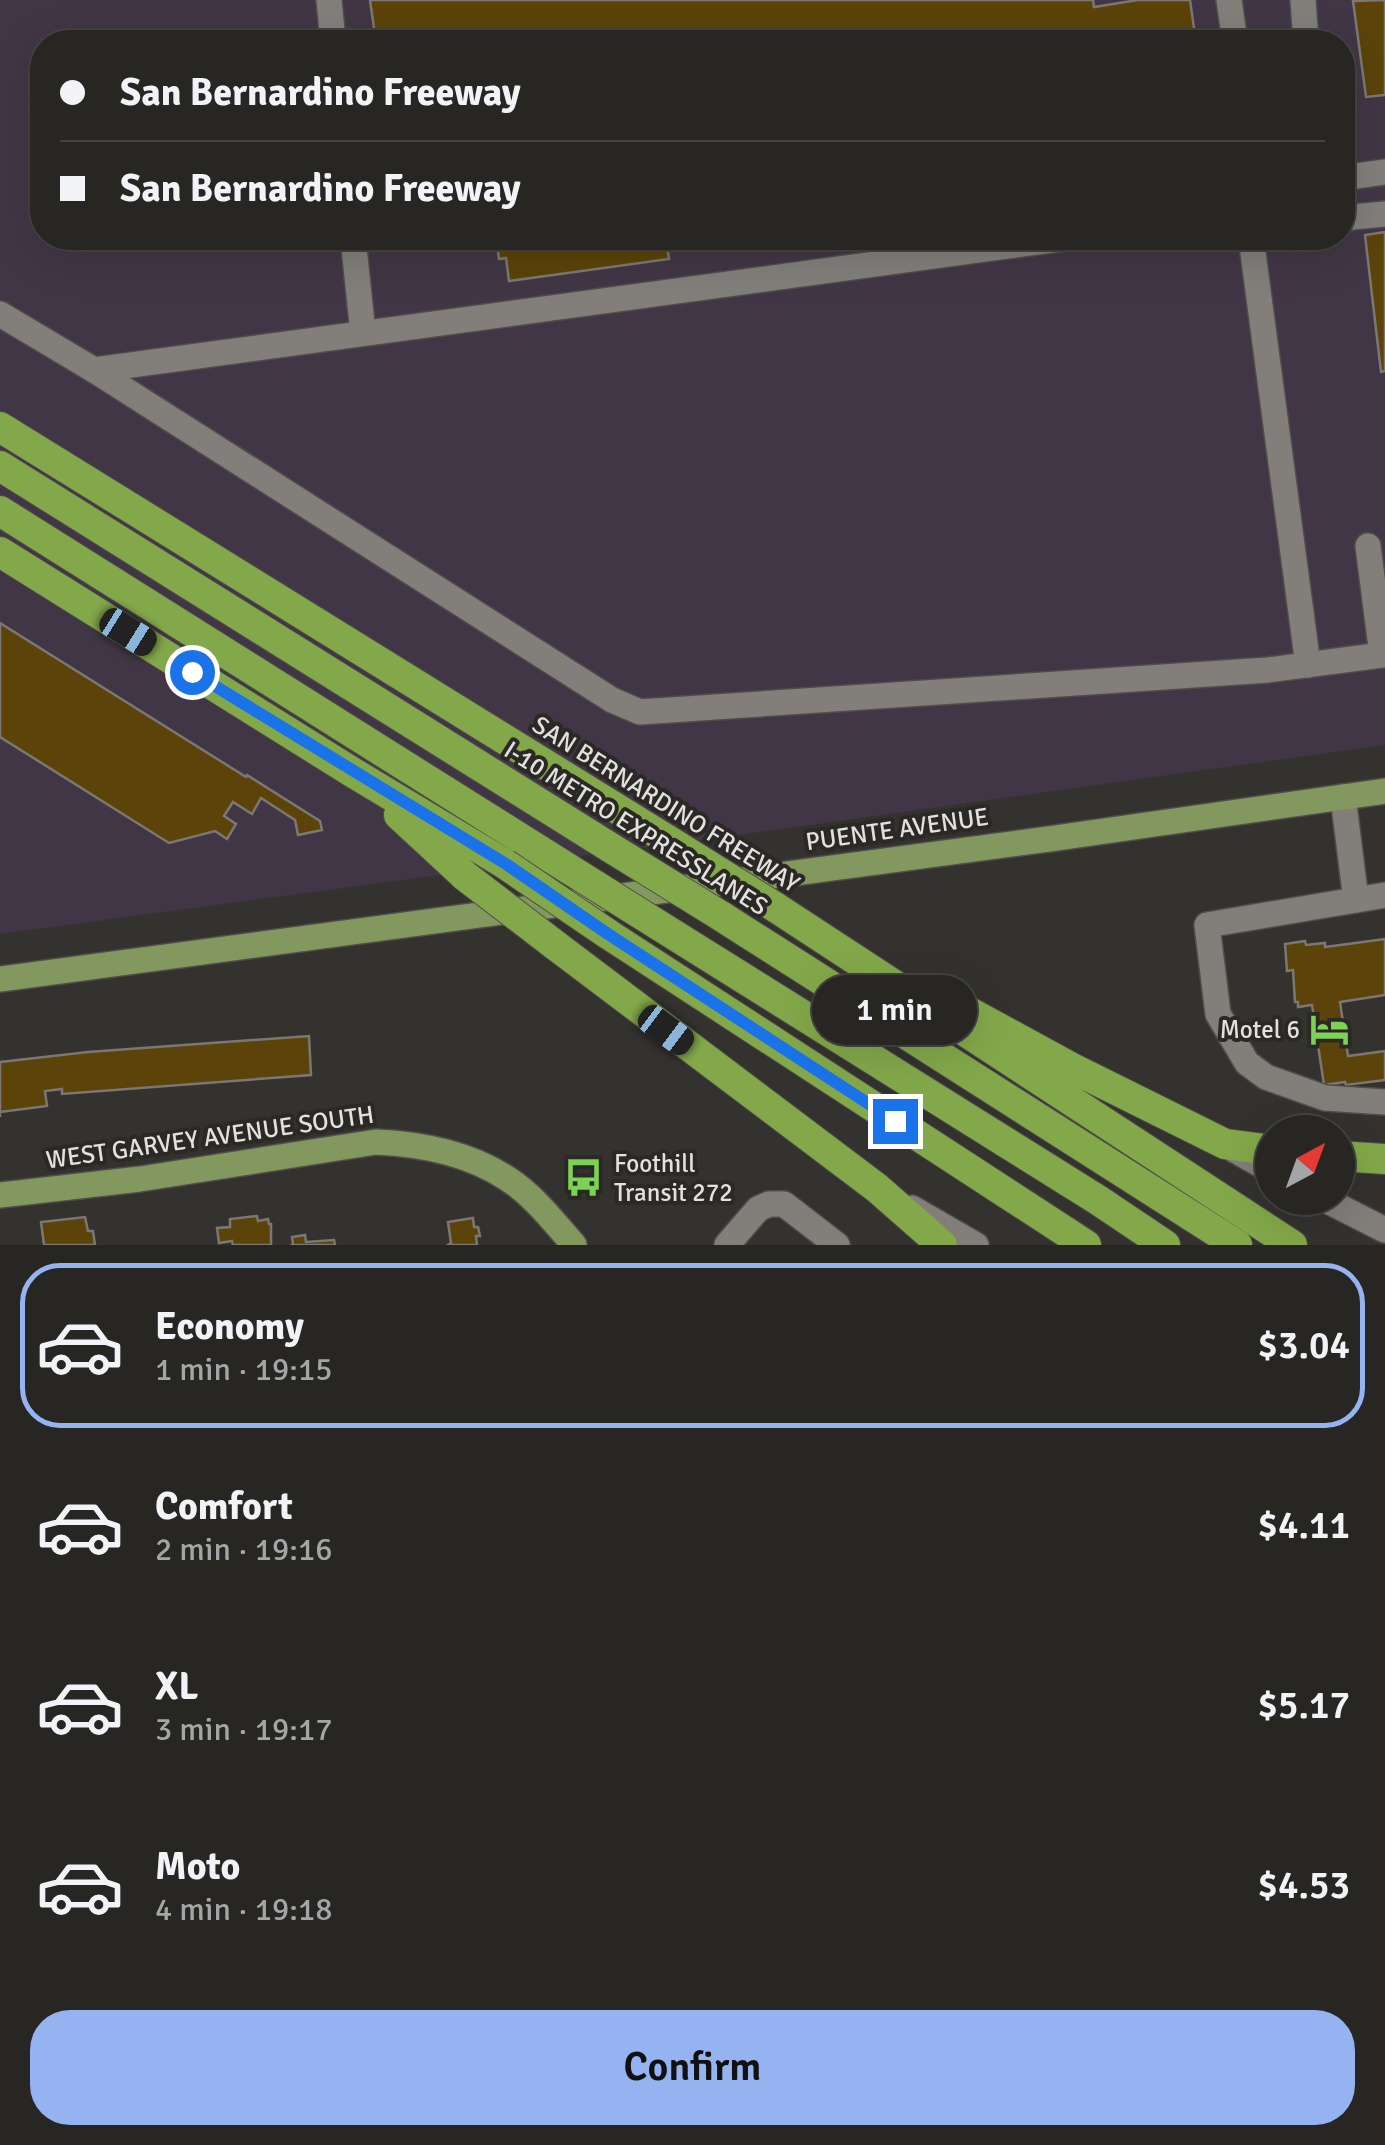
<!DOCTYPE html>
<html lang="en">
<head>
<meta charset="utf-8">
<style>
	:root { --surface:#272623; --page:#333230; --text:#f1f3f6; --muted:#a4a5a6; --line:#434341; --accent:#95b2f1 }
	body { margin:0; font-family:Signika,sans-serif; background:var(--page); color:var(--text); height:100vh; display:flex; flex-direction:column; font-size:38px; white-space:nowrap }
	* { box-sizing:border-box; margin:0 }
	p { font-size:32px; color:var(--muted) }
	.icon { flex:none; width:55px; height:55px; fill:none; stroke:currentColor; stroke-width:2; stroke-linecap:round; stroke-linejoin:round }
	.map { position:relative; height:1245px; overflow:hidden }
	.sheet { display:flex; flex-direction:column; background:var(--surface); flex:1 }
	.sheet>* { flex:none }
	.guide { position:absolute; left:30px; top:30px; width:1325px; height:220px; border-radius:40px; box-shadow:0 10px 40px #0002,0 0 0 2px var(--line); display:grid; align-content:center; height:220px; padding:0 30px; background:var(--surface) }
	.needle { width:65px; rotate:41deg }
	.buttons { position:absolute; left:1255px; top:1115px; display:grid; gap:20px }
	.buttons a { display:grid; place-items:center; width:100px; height:100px; border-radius:50%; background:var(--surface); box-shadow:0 10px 40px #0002,0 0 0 2px var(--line); font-size:50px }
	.end { position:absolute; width:45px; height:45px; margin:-22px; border:12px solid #1a73e8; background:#fff; box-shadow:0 0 0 5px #fff }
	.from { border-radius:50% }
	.bubble { position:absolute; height:70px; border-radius:35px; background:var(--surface); box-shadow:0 10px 40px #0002,0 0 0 2px var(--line); font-size:32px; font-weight:600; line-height:70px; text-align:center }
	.car { position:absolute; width:30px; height:60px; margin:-30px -15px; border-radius:12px; box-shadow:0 0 8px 2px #0007; background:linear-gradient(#222 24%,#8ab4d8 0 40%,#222 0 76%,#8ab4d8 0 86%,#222 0) }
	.guide b { display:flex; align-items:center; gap:35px; height:95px; font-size:38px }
	.guide b+b { border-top:2px solid var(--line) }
	.guide i { width:25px; height:25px; background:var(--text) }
	ul { padding:18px 0 0; list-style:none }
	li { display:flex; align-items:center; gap:30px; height:165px; margin:0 20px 15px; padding:0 10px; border:5px solid transparent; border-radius:40px }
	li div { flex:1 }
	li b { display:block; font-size:38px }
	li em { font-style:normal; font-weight:600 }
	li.on { border-color:var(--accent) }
	li>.icon { width:90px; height:90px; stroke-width:1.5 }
	.cta { display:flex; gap:20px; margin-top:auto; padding:20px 30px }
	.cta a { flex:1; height:115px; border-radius:40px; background:var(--accent); color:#111; font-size:40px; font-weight:600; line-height:115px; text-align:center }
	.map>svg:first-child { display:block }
</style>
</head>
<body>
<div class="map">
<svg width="1385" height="1245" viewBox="0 0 1385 1245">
	<rect width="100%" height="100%" fill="#34322f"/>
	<!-- commercial -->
	<path fill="#413645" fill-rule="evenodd" d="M 0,0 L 1385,0 L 1385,745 L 745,834 L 0,934 ZM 42,42 L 1342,42 L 1342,238 L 42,238 Z"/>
	<!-- building -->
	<g fill="#5b4309" stroke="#7b7874" stroke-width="2.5">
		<path d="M 370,0 L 1093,0 L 1094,7 L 1138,0 L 1190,0 L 1196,42 L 376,42 Z"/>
		<path d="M 1385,0 L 1385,95 L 1366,97 L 1353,1 Z"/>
		<path d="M 1385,232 L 1385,371 L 1381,372 L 1365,235 Z"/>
		<path d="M 496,238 L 666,238 L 669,259 L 509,281 L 506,258 L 499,259 Z"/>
		<path d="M 798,238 L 836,238 L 799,243 Z"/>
		<path d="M 0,623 L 246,777 L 247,775 L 320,821 L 322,830 L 298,835 L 295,820 L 261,798 L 252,814 L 233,802 L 224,816 L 236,824 L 227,839 L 215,831 L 169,843 L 0,737 Z"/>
		<path d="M 1385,939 L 1385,995 L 1340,1002 L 1348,1056 L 1385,1051 L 1385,1080 L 1346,1085 L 1345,1082 L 1324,1085 L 1312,1005 L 1298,1007 L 1298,1002 L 1295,1002 L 1293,970 L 1287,971 L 1285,944 L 1305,941 L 1306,945 L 1325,943 L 1325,947 Z"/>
		<path d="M 309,1036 L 311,1075 L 62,1094 L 62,1089 L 45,1091 L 47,1106 L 0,1112 L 0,1117 L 0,1062 L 88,1052 Z"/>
		<path d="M 257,1216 L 258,1221 L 268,1219 L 269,1224 L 271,1224 L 271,1245 L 233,1245 L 232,1241 L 219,1243 L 217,1228 L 230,1227 L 230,1219 Z"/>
		<path d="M 85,1217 L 88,1231 L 93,1231 L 95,1245 L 44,1245 L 41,1222 Z"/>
		<path d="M 473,1218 L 474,1227 L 478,1227 L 480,1236 L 476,1236 L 477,1245 L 448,1245 L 451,1243 L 448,1222 Z"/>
		<path d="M 305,1235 L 306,1242 L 334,1240 L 335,1245 L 291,1245 L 293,1244 L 292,1237 Z"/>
	</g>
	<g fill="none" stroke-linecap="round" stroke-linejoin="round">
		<defs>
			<g id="minor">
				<path d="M 329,0 L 333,42"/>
				<path d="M 1229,0 L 1235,42"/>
				<path d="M 1303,0 L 1306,42"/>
				<path d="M 1342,178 L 1385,172"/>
				<path d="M 1342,218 L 1385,214"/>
				<path d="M 353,238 L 363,333"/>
				<path d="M 1251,238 L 1308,665"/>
				<path d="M 0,314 L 94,370 L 612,700 L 640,712 L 1268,670 L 1382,655 L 1368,546"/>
				<path d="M 94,370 L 1067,238"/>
				<path d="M 1343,797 L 1356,900"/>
				<path d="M 1385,895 L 1207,925 L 1218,1014 L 1247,1063 L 1266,1077 L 1325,1098 L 1385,1102"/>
				<path d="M 1233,1149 L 1272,1171"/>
				<path d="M 1322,1198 L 1385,1230"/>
				<path d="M 912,1208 L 976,1245"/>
				<path d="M 727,1245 L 758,1209 L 769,1204 L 784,1204 L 837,1245"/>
			</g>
			<g id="major">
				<path d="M 0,979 L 1049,839 L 1385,791"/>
				<path d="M 0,1195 L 140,1179 L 376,1142 C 422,1144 469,1153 508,1179 C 534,1196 554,1222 574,1245"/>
			</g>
			<g id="highway">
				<path d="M 0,427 L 674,844"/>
				<path d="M 0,466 L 611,848"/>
				<path d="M 0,511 L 550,857"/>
				<path d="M 0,552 L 352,772 L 505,864"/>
				<path d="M 399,815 L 465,876"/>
				<path d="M 775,907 L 1292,1245"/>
				<path d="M 721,916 L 1237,1245"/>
				<path d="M 660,926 L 1098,1200 L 1165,1245"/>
				<path d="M 608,934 L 1086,1245"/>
				<path d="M 555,945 L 877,1188 L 942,1245"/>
				<path d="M 962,1008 L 1072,1068 L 1225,1144 L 1272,1150"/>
				<path d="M 1338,1156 L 1385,1159"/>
			</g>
		</defs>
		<!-- minor casing -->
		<use href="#minor" stroke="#504e4b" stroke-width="28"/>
		<!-- major casing -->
		<use href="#major" stroke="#504e4b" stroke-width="28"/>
		<!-- highway casing -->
		<use href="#highway" stroke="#504e4b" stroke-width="32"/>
		<!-- minor -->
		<use href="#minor" stroke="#827f7b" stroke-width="25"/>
		<!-- major -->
		<use href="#major" stroke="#83985e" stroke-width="25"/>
		<!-- highway -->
		<use href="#highway" stroke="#83a84a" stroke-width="30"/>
		<defs>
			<g id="highway-bridge">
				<path d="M 674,844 L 775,907"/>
				<path d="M 611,848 L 721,916"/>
				<path d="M 550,857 L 660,926"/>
				<path d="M 505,864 L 608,934"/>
				<path d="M 465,876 L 555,945"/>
			</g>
		</defs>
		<!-- highway-bridge casing -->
		<use href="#highway-bridge" stroke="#504e4b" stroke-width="32" stroke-linecap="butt"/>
		<!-- highway-bridge -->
		<use href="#highway-bridge" stroke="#83a84a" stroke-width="30"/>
	</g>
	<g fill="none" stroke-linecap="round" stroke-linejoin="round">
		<!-- route -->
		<path stroke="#1a73e8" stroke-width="12" d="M 192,672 L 506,864 L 608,934 L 895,1121"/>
	</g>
	<!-- icons -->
	<defs>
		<symbol id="hotel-bare" viewBox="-9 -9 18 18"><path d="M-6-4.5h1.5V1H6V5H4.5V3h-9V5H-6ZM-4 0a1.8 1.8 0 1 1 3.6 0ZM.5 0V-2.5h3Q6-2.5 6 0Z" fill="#7dd154" stroke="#2a2925" stroke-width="2.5" paint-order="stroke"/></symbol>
		<symbol id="bus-bare" viewBox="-9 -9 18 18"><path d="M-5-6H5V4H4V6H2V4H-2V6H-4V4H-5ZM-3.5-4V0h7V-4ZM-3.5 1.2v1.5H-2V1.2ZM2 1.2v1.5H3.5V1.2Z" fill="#7dd154" stroke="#2a2925" stroke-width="2.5" paint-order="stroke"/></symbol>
	</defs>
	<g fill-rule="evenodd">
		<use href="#hotel-bare" x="1302" y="1002" width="55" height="55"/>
		<use href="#bus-bare" x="556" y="1150" width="55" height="55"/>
	</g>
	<g text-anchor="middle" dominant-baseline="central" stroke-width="8" stroke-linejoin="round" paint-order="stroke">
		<!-- street labels -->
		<g font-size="25" fill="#e3e1df" stroke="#2a2925">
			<text transform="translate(666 804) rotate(32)">SAN BERNARDINO FREEWAY</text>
			<text transform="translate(636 828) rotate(32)">I-10 METRO EXPRESSLANES</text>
			<text transform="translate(897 829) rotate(-8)">PUENTE AVENUE</text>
			<text transform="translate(210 1137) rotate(-8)">WEST GARVEY AVENUE SOUTH</text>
		</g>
		<!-- poi labels -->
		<g font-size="25" fill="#e3e1df" stroke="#2a2925" text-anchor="end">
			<text x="1300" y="1029">Motel 6</text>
			<text x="614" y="1163" text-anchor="start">Foothill<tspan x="614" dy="29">Transit 272</tspan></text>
		</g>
	</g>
</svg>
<div class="buttons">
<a><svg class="needle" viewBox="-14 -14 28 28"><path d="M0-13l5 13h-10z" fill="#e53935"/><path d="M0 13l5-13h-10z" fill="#a4a5a6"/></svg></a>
</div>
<i class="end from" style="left:192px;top:672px"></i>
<i class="end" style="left:895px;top:1121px"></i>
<div class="bubble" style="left:812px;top:975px;width:165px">1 min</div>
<i class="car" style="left:128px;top:632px;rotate:122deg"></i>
<i class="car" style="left:666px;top:1030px;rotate:127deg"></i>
<div class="guide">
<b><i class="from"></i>San Bernardino Freeway</b>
<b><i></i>San Bernardino Freeway</b>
</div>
</div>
<section class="sheet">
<ul>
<li class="on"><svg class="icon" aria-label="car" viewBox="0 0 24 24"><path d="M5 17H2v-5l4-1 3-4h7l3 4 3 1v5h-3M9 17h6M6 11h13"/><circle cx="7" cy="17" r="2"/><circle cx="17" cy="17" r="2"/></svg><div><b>Economy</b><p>1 min · 19:15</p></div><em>$3.04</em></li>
<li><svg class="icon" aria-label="car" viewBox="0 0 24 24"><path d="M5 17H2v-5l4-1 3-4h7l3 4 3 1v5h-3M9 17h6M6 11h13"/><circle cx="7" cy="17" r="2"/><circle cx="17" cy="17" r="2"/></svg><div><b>Comfort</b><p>2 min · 19:16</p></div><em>$4.11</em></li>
<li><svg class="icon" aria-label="car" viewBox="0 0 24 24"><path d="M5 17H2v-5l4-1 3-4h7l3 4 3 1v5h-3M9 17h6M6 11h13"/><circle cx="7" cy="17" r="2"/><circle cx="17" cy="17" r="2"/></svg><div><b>XL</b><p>3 min · 19:17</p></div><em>$5.17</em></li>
<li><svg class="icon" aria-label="car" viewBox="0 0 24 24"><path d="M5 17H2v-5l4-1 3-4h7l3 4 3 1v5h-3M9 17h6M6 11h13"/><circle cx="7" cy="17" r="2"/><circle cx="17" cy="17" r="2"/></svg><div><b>Moto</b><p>4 min · 19:18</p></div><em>$4.53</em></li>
</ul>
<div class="cta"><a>Confirm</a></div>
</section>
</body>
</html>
